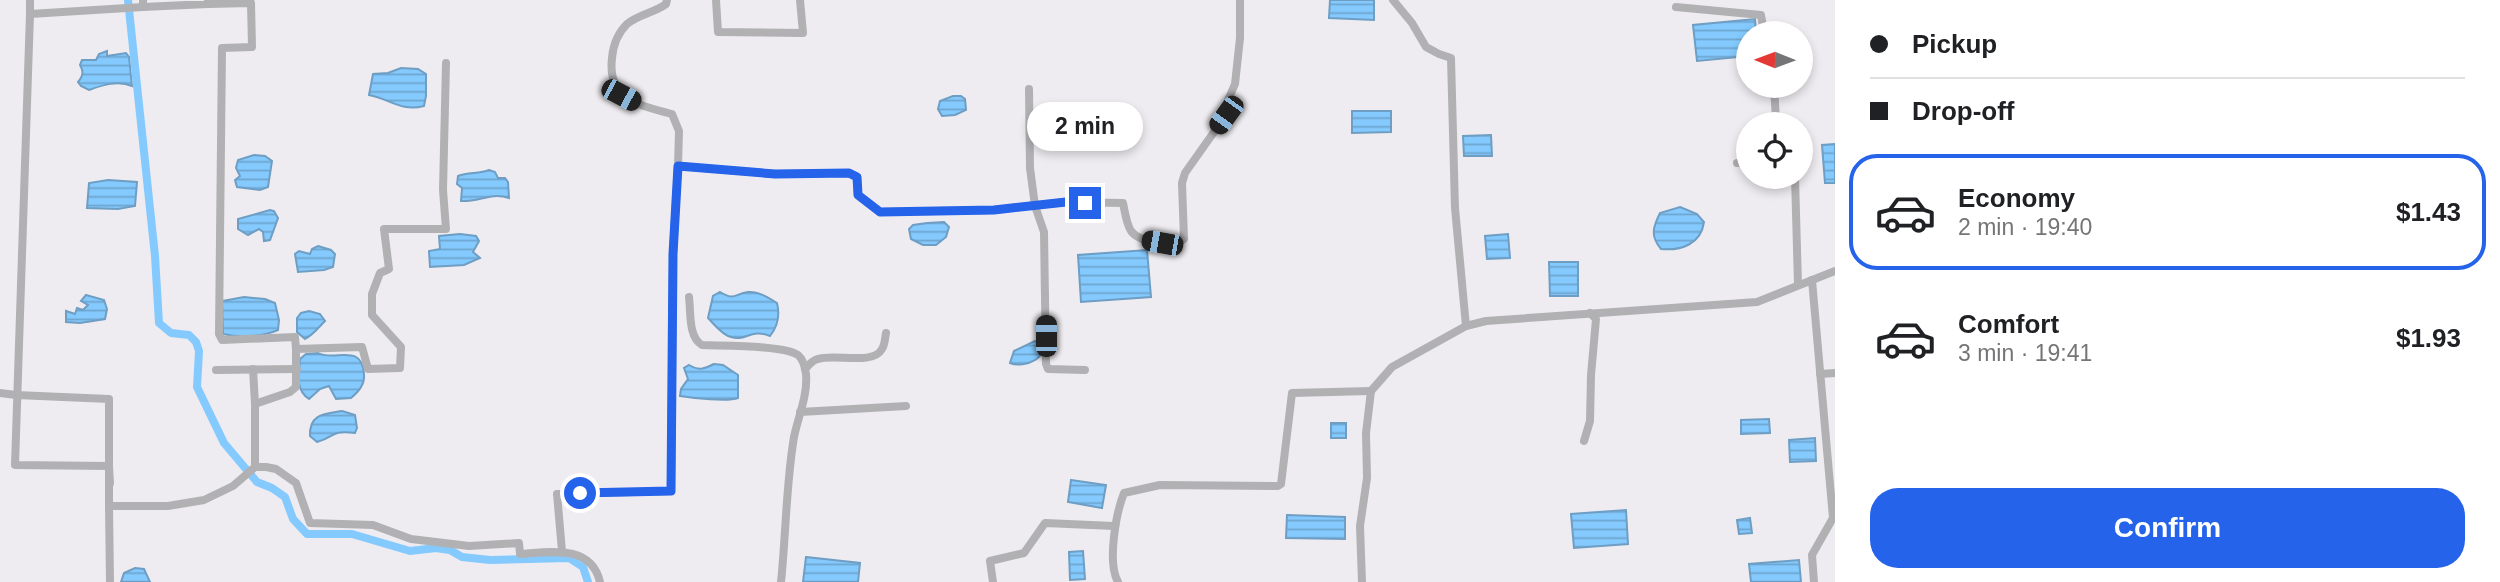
<!DOCTYPE html>
<html lang="en">
<head>
<meta charset="utf-8">
<style>
	:root { --surface:#fff; --page:#f6f6f6; --text:#202124; --muted:#757577; --line:#e0e0e0; --accent:#2563eb }
	body { margin:0; font-family:Helvetica,sans-serif; background:var(--page); color:var(--text); height:100vh; display:flex; flex-direction:column; font-size:26px; white-space:nowrap }
	* { box-sizing:border-box; margin:0 }
	p { font-size:23px; color:var(--muted) }
	.icon { flex:none; width:38px; height:38px; fill:none; stroke:currentColor; stroke-width:2; stroke-linecap:round; stroke-linejoin:round }
	.map { position:relative; flex:1; overflow:hidden }
	.drawer { display:flex; flex-direction:column; background:var(--surface); width:665px }
	.drawer>* { flex:none }
	.top-card { display:grid; align-content:center; height:154px; padding:0 35px; background:var(--surface) }
	.needle { width:46px; rotate:271deg }
	.buttons { position:absolute; left:1736px; top:21px; display:grid; gap:14px }
	.buttons a { display:grid; place-items:center; width:77px; height:77px; border-radius:50%; background:var(--surface); box-shadow:0 4px 10px #0003; font-size:35px }
	.end { position:absolute; width:32px; height:32px; margin:-16px; border:9px solid #2563eb; background:#fff; box-shadow:0 0 0 4px #fff }
	.from { border-radius:50% }
	.bubble { position:absolute; height:49px; border-radius:24px; background:var(--surface); box-shadow:0 4px 10px #0003; font-size:23px; font-weight:800; line-height:49px; text-align:center }
	.car { position:absolute; width:21px; height:42px; margin:-21px -10px; border-radius:9px; box-shadow:0 0 5px 2px #0007; background:linear-gradient(#222 24%,#8ab4d8 0 40%,#222 0 76%,#8ab4d8 0 86%,#222 0) }
	.top-card b { display:flex; align-items:center; gap:24px; height:66px; font-size:26px }
	.top-card b+b { border-top:2px solid var(--line) }
	.top-card i { width:18px; height:18px; background:var(--text) }
	ul { padding:0; list-style:none }
	li { display:flex; align-items:center; gap:21px; height:116px; margin:0 14px 10px; padding:0 21px; border:4px solid transparent; border-radius:28px }
	li div { flex:1 }
	li b { display:block; font-size:26px }
	li em { font-style:normal; font-weight:800 }
	li.selected { border-color:var(--accent) }
	li>.icon { width:63px; height:63px; stroke-width:1.5 }
	.cta { display:flex; gap:14px; margin-top:auto; padding:14px 35px }
	.cta a { flex:1; height:80px; border-radius:28px; background:var(--accent); color:#fff; font-size:28px; font-weight:800; line-height:80px; text-align:center }
	main { display:flex; flex:1; min-height:0 }
	.map>svg:first-child { display:block }
</style>
</head>
<body>
<main>
<div class="map">
<svg width="1835" height="582" viewBox="0 0 1835 582">
	<defs>
		<pattern id="water-rules" width="6" height="5" patternUnits="userSpaceOnUse" patternTransform="scale(1.75)"><rect width="6" height="5" fill="#84cafe"/><path d="M0 2.5h6" fill="none" stroke="#6da5cf"/></pattern>
	</defs>
	<rect width="100%" height="100%" fill="#eeecf0"/>
	<!-- water -->
	<g fill="url(#water-rules)" stroke="#6e9ec4" stroke-width="2">
		<path d="M 1330,0 L 1374,0 L 1374,20 L 1329,18 Z"/>
		<path d="M 1755,19 L 1756,33 L 1748,33 L 1748,56 L 1697,61 L 1693,25 Z"/>
		<path d="M 107,51 L 107,56 L 126,53 L 129,57 L 132,86 C 118,80 103,85 89,90 L 81,86 L 78,82 C 83,76 84,72 80,65 L 82,60 L 96,60 L 99,54 Z"/>
		<path d="M 401,68 L 418,69 L 426,74 L 426,96 L 424,106 C 401,112 390,99 369,95 L 373,74 L 388,73 Z"/>
		<path d="M 953,96 L 961,96 L 965,99 L 966,110 L 955,115 L 942,116 L 938,109 L 940,101 Z"/>
		<path d="M 1352,111 L 1391,111 L 1391,132 L 1352,133 Z"/>
		<path d="M 1069,113 L 1075,113 L 1083,117 L 1093,116 L 1095,127 C 1090,131 1074,136 1068,130 C 1068,129 1064,119 1064,119 Z"/>
		<path d="M 1491,135 L 1492,156 L 1464,156 L 1463,136 Z"/>
		<path d="M 1835,144 L 1835,183 L 1825,183 L 1822,145 Z"/>
		<path d="M 254,155 L 265,156 L 272,161 L 268,187 L 260,190 L 237,187 L 235,180 L 240,176 L 236,168 L 238,160 Z"/>
		<path d="M 489,170 L 495,172 L 498,178 L 505,178 L 508,182 L 509,198 C 490,192 480,202 461,201 L 462,188 L 457,184 L 458,176 C 468,172 479,174 489,170 Z"/>
		<path d="M 108,180 L 137,182 L 135,206 L 118,209 L 87,208 L 89,183 Z"/>
		<path d="M 1680,207 L 1697,214 L 1704,222 C 1701,244 1681,251 1661,249 C 1650,236 1653,227 1660,213 Z"/>
		<path d="M 270,210 L 274,211 L 278,218 L 270,240 L 264,241 L 263,232 L 259,229 L 248,235 L 238,229 L 238,219 Z"/>
		<path d="M 944,222 L 949,227 L 946,237 L 936,245 L 923,245 L 911,239 L 909,229 L 913,225 L 927,223 Z"/>
		<path d="M 460,234 L 476,236 L 479,241 L 473,252 L 480,258 L 464,265 L 430,267 L 429,251 L 440,249 L 439,236 Z"/>
		<path d="M 1508,234 L 1510,258 L 1487,259 L 1485,236 Z"/>
		<path d="M 318,246 L 331,250 L 335,254 L 333,267 L 324,270 L 298,272 L 295,254 L 299,251 L 310,254 L 312,249 Z"/>
		<path d="M 1147,250 L 1151,297 L 1081,302 L 1078,255 Z"/>
		<path d="M 1549,262 L 1578,262 L 1578,296 L 1550,296 Z"/>
		<path d="M 720,292 C 735,301 734,294 748,292 C 758,291 769,298 777,303 C 780,315 778,326 770,336 C 751,328 745,342 731,337 C 722,335 714,324 708,318 L 713,296 Z"/>
		<path d="M 86,295 L 104,300 L 107,309 L 105,319 L 80,323 L 66,322 L 66,311 L 75,314 L 77,308 L 83,310 L 88,305 L 81,301 Z"/>
		<path d="M 244,297 L 265,299 L 275,303 L 279,320 L 278,330 C 262,337 240,338 223,334 L 222,301 Z"/>
		<path d="M 309,311 L 320,314 L 325,321 C 318,328 314,334 305,339 L 297,332 L 297,318 L 301,313 Z"/>
		<path d="M 1035,341 C 1055,356 1024,369 1010,363 L 1014,351 Z"/>
		<path d="M 318,353 C 334,362 362,342 364,374 C 365,385 358,392 351,398 L 336,399 L 329,386 L 320,389 L 309,399 C 295,390 299,374 300,359 L 306,354 Z"/>
		<path d="M 714,364 L 723,365 L 738,375 L 738,398 C 728,402 693,398 680,396 L 681,389 L 688,379 L 684,368 L 689,365 C 699,371 704,369 714,364 Z"/>
		<path d="M 342,411 L 355,415 L 357,428 L 355,433 C 329,430 336,437 317,442 L 310,436 C 309,414 324,414 342,411 Z"/>
		<path d="M 1769,419 L 1770,433 L 1741,434 L 1741,420 Z"/>
		<rect x="1331" y="423" width="15" height="15"/>
		<path d="M 1815,438 L 1816,461 L 1790,462 L 1789,440 Z"/>
		<path d="M 1071,480 L 1106,485 L 1102,508 L 1068,502 Z"/>
		<path d="M 1626,510 L 1628,544 L 1574,548 L 1571,514 Z"/>
		<path d="M 1287,515 L 1345,517 L 1345,539 L 1286,538 Z"/>
		<path d="M 1750,518 L 1752,533 L 1739,534 L 1737,520 Z"/>
		<path d="M 1083,551 L 1085,579 L 1070,580 L 1069,552 Z"/>
		<path d="M 806,557 L 860,563 L 858,582 L 803,582 Z"/>
		<path d="M 1799,560 L 1801,582 L 1751,582 L 1749,564 Z"/>
		<path d="M 135,568 L 144,569 L 150,582 L 121,582 L 124,573 Z"/>
	</g>
	<g fill="none" stroke-linecap="round" stroke-linejoin="round">
		<!-- canal -->
		<path stroke="#84cafe" stroke-width="8" d="M 128,0 L 155,256 L 159,323 L 171,333 L 189,335 L 196,342 L 199,351 L 197,387 L 224,443 L 257,482 L 272,488 L 285,497 L 293,519 L 307,534 L 352,534 L 410,551 L 436,548 L 450,550 L 462,557 L 490,560 L 569,558 L 583,567 L 588,582"/>
		<!-- street -->
		<g stroke="#b1b1b3" stroke-width="8">
			<path d="M 30,0 L 30,14 L 143,7"/>
			<path d="M 143,0 L 143,7 L 208,4 L 208,0"/>
			<path d="M 667,0 L 666,4 C 654,13 639,14 627,24 C 618,33 613,46 612,58 C 607,100 639,105 672,114 L 679,131 L 678,166"/>
			<path d="M 716,0 L 718,32 L 803,33 L 800,0"/>
			<path d="M 1393,0 L 1412,23 L 1426,47 L 1439,54 L 1451,58 L 1455,208 L 1466,326"/>
			<path d="M 208,4 L 251,3 L 252,47 L 222,48 L 219,334 L 222,340 L 295,337 L 296,349"/>
			<path d="M 1676,7 L 1761,15 L 1764,33"/>
			<path d="M 30,14 L 15,465 L 109,466 L 110,483"/>
			<path d="M 1774,86 L 1776,120 L 1786,124"/>
			<path d="M 1029,89 L 1030,168 L 1035,206 L 1044,232 L 1046,364 L 1048,369 L 1085,370"/>
			<path d="M 1737,163 L 1748,162"/>
			<path d="M 1795,177 L 1798,285"/>
			<path d="M 1812,280 L 1833,518 L 1812,555 L 1814,582"/>
			<path d="M 689,297 C 691,312 688,337 702,345 C 722,346 784,345 798,355 C 803,359 805,367 806,374 C 808,395 798,417 794,437 C 786,484 786,534 781,582"/>
			<path d="M 253,369 L 255,404"/>
			<path d="M 805,369 C 809,365 812,360 818,359 C 834,353 873,366 882,349 C 885,345 885,337 886,333"/>
			<path d="M 216,370 L 297,369"/>
			<path d="M 1820,374 L 1835,373"/>
			<path d="M 0,393 L 16,395 L 109,399 L 109,506"/>
			<path d="M 800,412 L 906,406"/>
			<path d="M 1584,441 L 1590,421 L 1591,375 L 1596,319 L 1590,313"/>
			<path d="M 255,467 L 255,404 L 290,392 L 296,387 L 296,349 L 362,347 L 368,369 L 400,368 L 401,347 L 372,315 L 372,294 L 380,273 L 389,269 L 384,229 L 446,229 L 443,190 L 446,63"/>
			<path d="M 562,551 L 557,494 L 671,491 L 673,254 L 678,166 L 775,174 L 849,173 L 857,177 L 858,195 L 880,212 L 994,210 L 1066,202 L 1123,203 C 1125,212 1126,223 1131,231 C 1140,243 1171,247 1184,239 L 1182,183 L 1185,173 L 1226,115 L 1228,100 L 1235,84 L 1240,38 L 1240,0"/>
			<path d="M 110,582 L 109,506 L 168,506 L 204,500 L 233,486 L 255,467 L 266,467 L 276,469 L 296,483 L 310,523 L 373,525 L 411,539 L 469,546 L 519,543 L 520,554 C 550,552 591,544 600,582"/>
			<path d="M 993,582 L 990,561 L 1024,553 L 1045,523 L 1114,526"/>
			<path d="M 1118,582 C 1107,563 1116,513 1124,493 L 1160,485 L 1278,486 L 1281,484 L 1292,393 L 1371,391"/>
			<path d="M 1362,582 L 1360,526 L 1367,478 L 1366,433 L 1371,391 L 1392,367 L 1466,326 L 1486,321 L 1757,302 L 1835,271"/>
		</g>
	</g>
	<g fill="none" stroke-linecap="round" stroke-linejoin="round">
		<!-- route -->
		<path stroke="#2563eb" stroke-width="9" d="M 580,493 L 671,491 L 673,254 L 678,166 L 775,174 L 849,173 L 857,177 L 858,195 L 880,212 L 994,210 L 1066,202 L 1085,203"/>
	</g>
</svg>
<div class="buttons">
<a><svg class="needle" viewBox="-14 -14 28 28"><path d="M0-13l5 13h-10z" fill="#e53935"/><path d="M0 13l5-13h-10z" fill="#757577"/></svg></a>
<a><svg class="icon" aria-label="locate" viewBox="0 0 24 24"><circle cx="12" cy="12" r="6"/><path d="M12 2v4M12 18v4M2 12h4M18 12h4"/></svg></a>
</div>
<i class="end from" style="left:580px;top:493px"></i>
<i class="end" style="left:1085px;top:203px"></i>
<div class="bubble" style="left:1027px;top:102px;width:116px">2 min</div>
<i class="car" style="left:621px;top:95px;rotate:118deg"></i>
<i class="car" style="left:1226px;top:115px;rotate:216deg"></i>
<i class="car" style="left:1162px;top:243px;rotate:280deg"></i>
<i class="car" style="left:1046px;top:336px;rotate:0deg"></i>
</div>
<section class="drawer">
<div class="top-card">
<b><i class="from"></i>Pickup</b>
<b><i></i>Drop-off</b>
</div>
<ul>
<li class="selected"><svg class="icon" aria-label="car" viewBox="0 0 24 24"><path d="M5 17H2v-5l4-1 3-4h7l3 4 3 1v5h-3M9 17h6M6 11h13"/><circle cx="7" cy="17" r="2"/><circle cx="17" cy="17" r="2"/></svg><div><b>Economy</b><p>2 min · 19:40</p></div><em>$1.43</em></li>
<li><svg class="icon" aria-label="car" viewBox="0 0 24 24"><path d="M5 17H2v-5l4-1 3-4h7l3 4 3 1v5h-3M9 17h6M6 11h13"/><circle cx="7" cy="17" r="2"/><circle cx="17" cy="17" r="2"/></svg><div><b>Comfort</b><p>3 min · 19:41</p></div><em>$1.93</em></li>
</ul>
<div class="cta"><a>Confirm</a></div>
</section>
</main>
</body>
</html>
